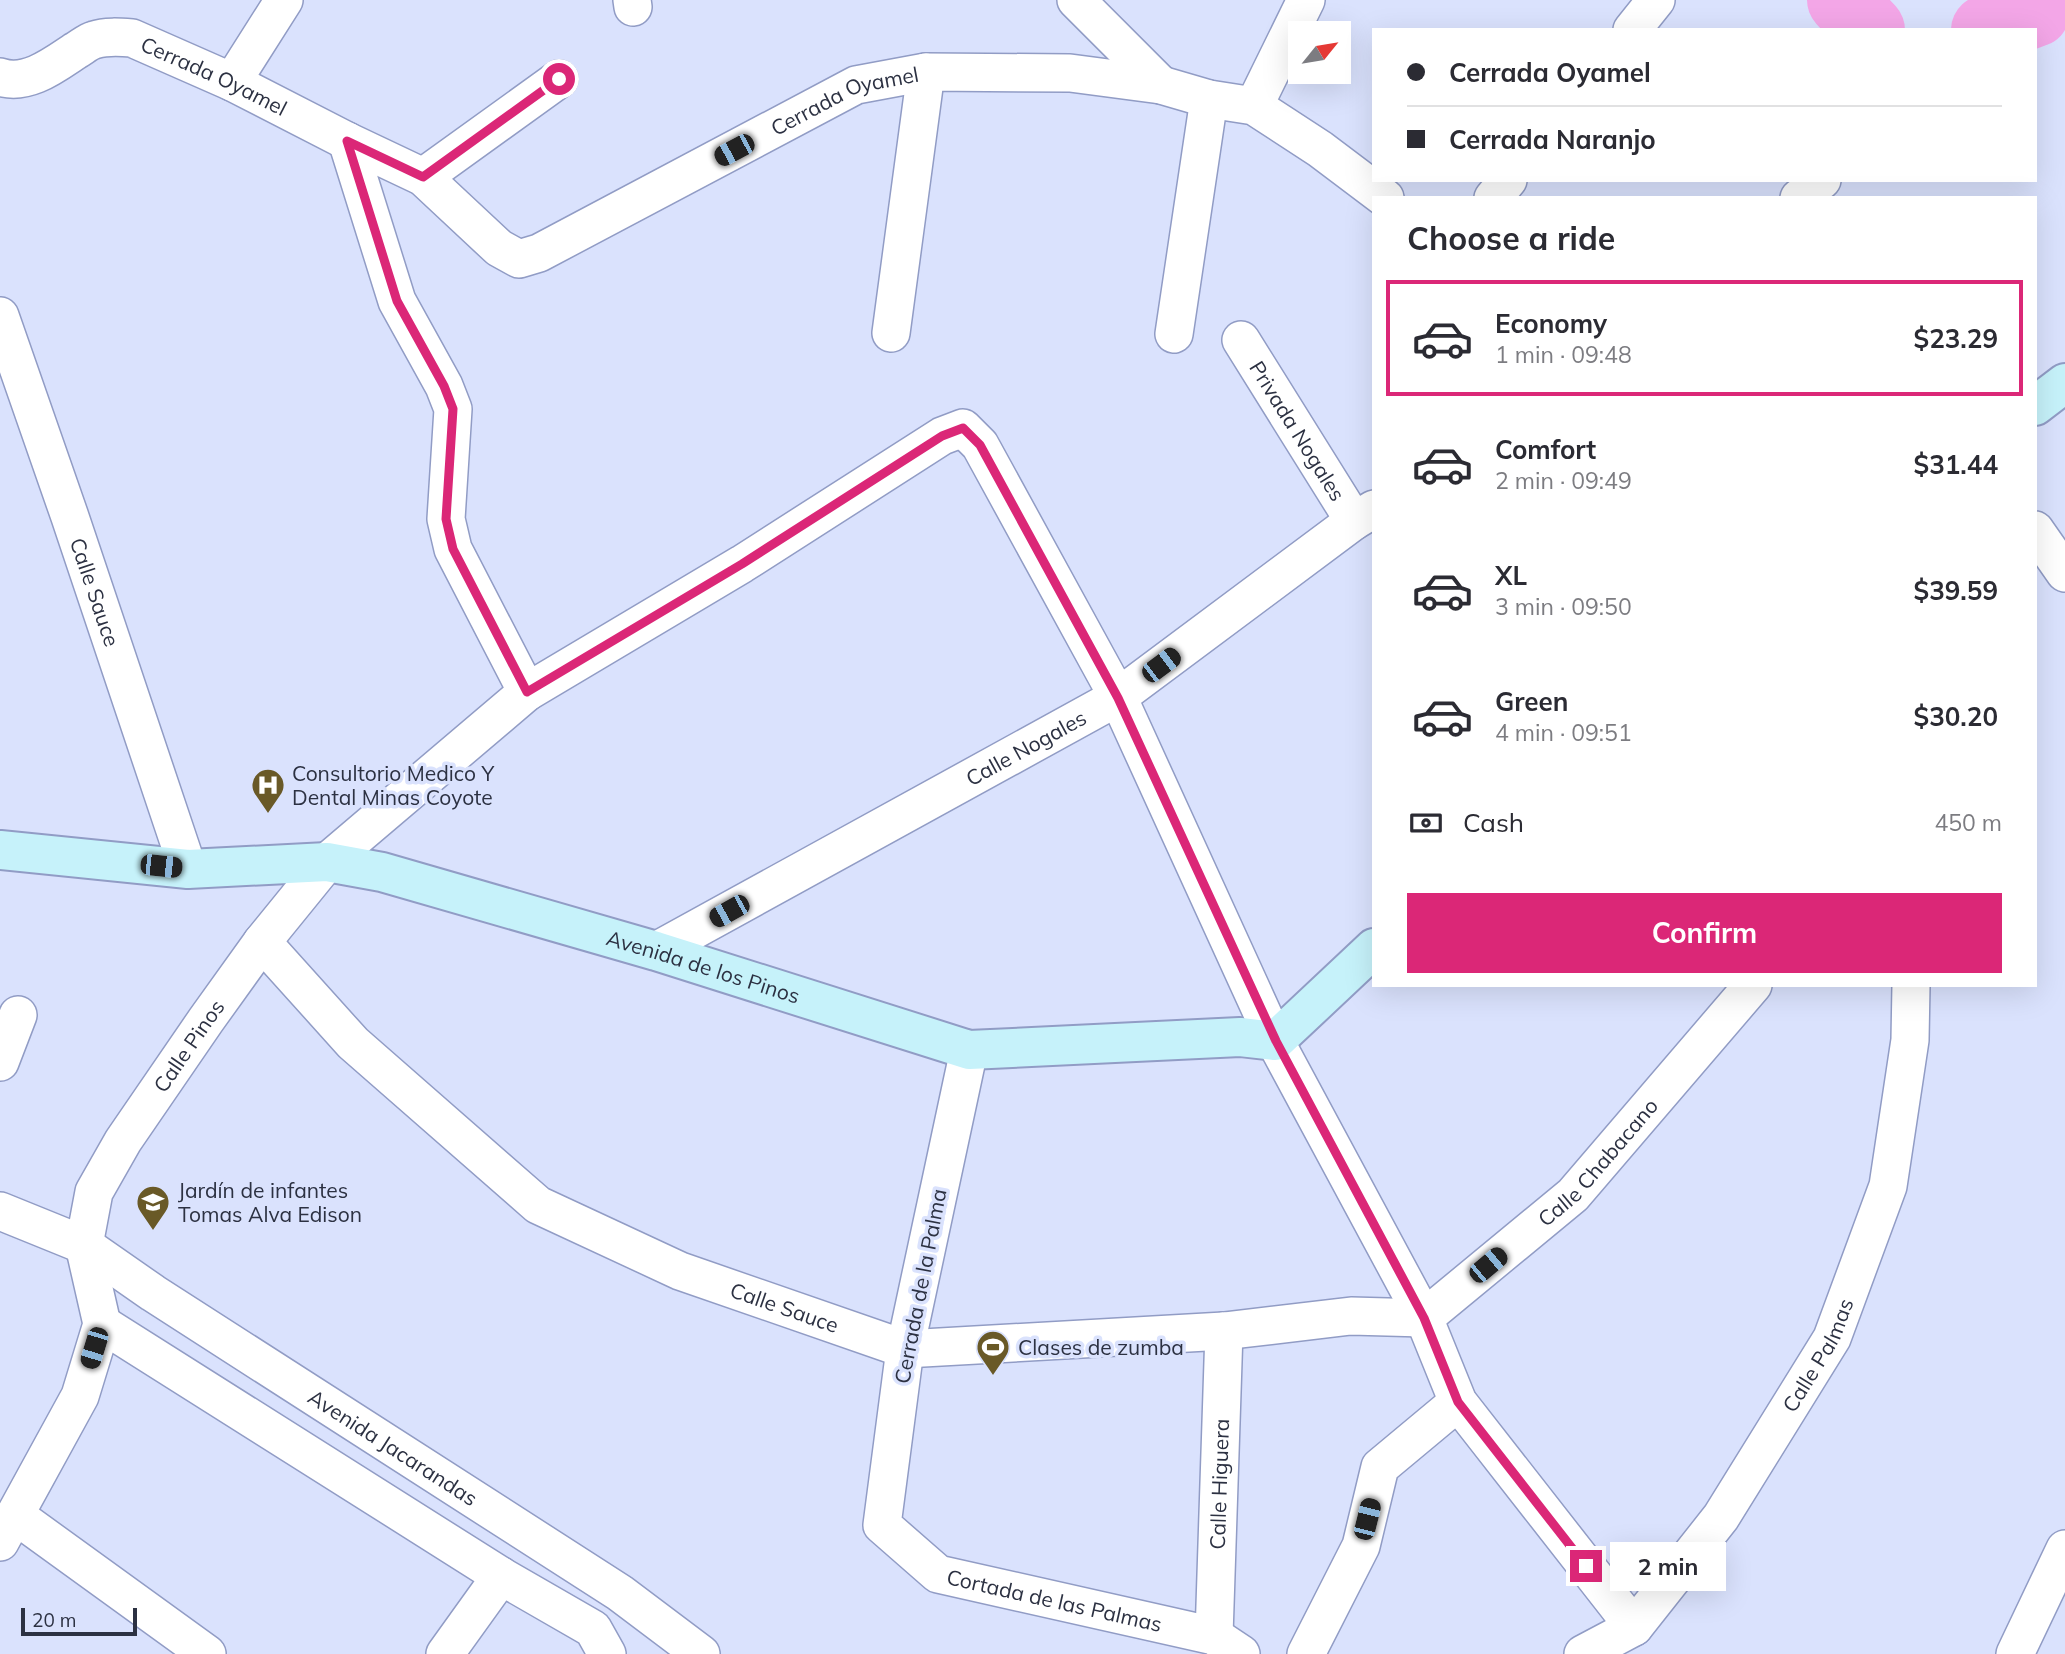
<!DOCTYPE html>
<html lang="en">
<head>
<meta charset="utf-8">
<style>
	:root { --surface:#fff; --page:#f7f7f7; --text:#2b2b33; --muted:#7c7c81; --line:#e1e1e2; --accent:#db2777 }
	body { margin:0; font-family:Mulish,sans-serif; background:var(--page); color:var(--text); height:100vh; display:flex; flex-direction:column; font-size:26px; white-space:nowrap }
	* { box-sizing:border-box; margin:0 }
	p { font-size:23px; color:var(--muted) }
	.icon { flex:none; width:38px; height:38px; fill:none; stroke:currentColor; stroke-width:2; stroke-linecap:round; stroke-linejoin:round }
	.map { position:relative; flex:1; overflow:hidden }
	.side { position:absolute; left:1372px; top:196px; width:665px; height:791px; display:flex; flex-direction:column; background:var(--surface); border-radius:0px; box-shadow:0 7px 28px #0002 }
	.side>* { flex:none }
	.banner { position:absolute; left:1372px; top:28px; width:665px; height:154px; border-radius:0px; box-shadow:0 7px 28px #0002; display:grid; align-content:center; height:154px; padding:0 35px; background:var(--surface) }
	.needle { width:46px; rotate:60deg }
	.tools { position:absolute; left:1288px; top:21px; display:grid; gap:14px }
	.tools a { display:grid; place-items:center; width:63px; height:63px; border-radius:0px; background:var(--surface); box-shadow:0 7px 28px #0002; font-size:35px }
	.scale { position:absolute; left:21px; bottom:18px; width:116px; box-sizing:border-box; padding-left:7px; border:4px solid #2c3142; border-top:0; font-size:19px; line-height:24px; white-space:nowrap; color:#2c3142; -webkit-text-stroke:5px #dae2fd; paint-order:stroke }
	.end { position:absolute; width:32px; height:32px; margin:-16px; border:9px solid #db2777; background:#fff; box-shadow:0 0 0 4px #fff }
	.from { border-radius:50% }
	.bubble { position:absolute; height:49px; border-radius:0px; background:var(--surface); box-shadow:0 7px 28px #0002; font-size:23px; font-weight:700; line-height:49px; text-align:center }
	.car { position:absolute; width:21px; height:42px; margin:-21px -10px; border-radius:9px; box-shadow:0 0 5px 2px #0007; background:linear-gradient(#222 24%,#8ab4d8 0 40%,#222 0 76%,#8ab4d8 0 86%,#222 0) }
	.banner b { display:flex; align-items:center; gap:24px; height:66px; font-size:26px }
	.banner b+b { border-top:2px solid var(--line) }
	.banner i { width:18px; height:18px; background:var(--text) }
	ul { padding:0; list-style:none }
	li { display:flex; align-items:center; gap:21px; height:116px; margin:0 14px 10px; padding:0 21px; border:4px solid transparent; border-radius:0px }
	li div { flex:1 }
	li b { display:block; font-size:26px }
	li em { font-style:normal; font-weight:700 }
	li.selected { border-color:var(--accent) }
	li>.icon { width:63px; height:63px; stroke-width:1.5 }
	h2 { padding:0 35px; font-size:32px; line-height:84px }
	.pay { display:flex; align-items:center; gap:18px; height:77px; padding:0 35px; font-size:26px }
	.pay p { margin-inline-start:auto }
	.button { display:flex; gap:14px; margin-top:auto; padding:14px 35px }
	.button a { flex:1; height:80px; border-radius:0px; background:var(--accent); color:#fff; font-size:28px; font-weight:700; line-height:80px; text-align:center }
	.map>svg:first-child { display:block }
</style>
</head>
<body>
<div class="map">
<svg width="2065" height="1654" viewBox="0 0 2065 1654">
	<rect width="100%" height="100%" fill="#dae2fd"/>
	<g fill="none" stroke-linecap="round" stroke-linejoin="round">
		<!-- river -->
		<g stroke="#f3a6e7" stroke-width="70">
			<path d="M 1842,0 L 1870,30"/>
			<path d="M 1986,30 L 2035,12 L 2038,0"/>
		</g>
		<defs>
			<g id="street">
				<path d="M 632,0 L 633,7"/>
				<path d="M 1076,0 L 1161,85"/>
				<path d="M 1632,30 L 1656,0"/>
				<path id="s1" d="M 0,77 C 27,86 54,65 75,51 C 81,48 87,42 94,40 C 106,36 119,37 132,38 L 232,82 L 347,141 L 423,177 L 499,248 L 519,259 L 539,253 L 856,85 L 926,72 L 1070,73 L 1161,85 L 1209,99 L 1254,106 L 1320,149 L 1385,198"/>
				<path d="M 232,82 L 284,0"/>
				<path d="M 1254,106 L 1306,0"/>
				<path d="M 347,141 L 397,301 L 444,386 L 453,409 L 446,519 L 453,549 L 527,692"/>
				<path d="M 423,177 L 559,79"/>
				<path d="M 1493,198 L 1508,180"/>
				<path d="M 1799,198 L 1822,180"/>
				<path id="s2" d="M 0,316 L 70,517 L 188,869"/>
				<path d="M 891,333 L 926,72"/>
				<path d="M 1174,334 L 1209,99"/>
				<path id="s3" d="M 1241,340 L 1354,521"/>
				<path d="M 2035,530 L 2065,573"/>
				<path id="s4" d="M 262,942 L 353,1043 L 538,1205 L 680,1271 L 905,1349 L 1224,1331 L 1351,1316 L 1424,1318"/>
				<path id="s5" d="M 656,951 L 1118,697 L 1354,521 L 1374,509"/>
				<path id="s6" d="M 969,1050 L 905,1349 L 882,1525 L 938,1574 L 1214,1636 L 1241,1654"/>
				<path d="M 0,1062 L 18,1015"/>
				<path id="s7" d="M 0,1211 L 84,1245 L 153,1293 L 620,1593 L 701,1654"/>
				<path id="s8" d="M 1424,1318 L 1573,1195 L 1753,985"/>
				<path d="M 102,1324 L 501,1576 L 593,1629 L 607,1654"/>
				<path d="M 15,1515 L 207,1654"/>
				<path id="s9" d="M 0,1542 L 80,1396 L 102,1324 L 84,1245 L 94,1192 L 123,1141 L 206,1020 L 262,942 L 327,862 L 527,692 L 742,564 L 942,436 L 963,428 L 980,445 L 1118,697 L 1275,1041 L 1424,1318 L 1458,1402 L 1634,1627"/>
				<path id="s10" d="M 1214,1636 L 1224,1331"/>
				<path d="M 445,1654 L 501,1576"/>
				<path d="M 1306,1654 L 1361,1546 L 1380,1467 L 1458,1402"/>
				<path id="s11" d="M 1583,1654 L 1634,1627 L 1721,1517 L 1832,1338 L 1888,1186 L 1910,1040 L 1911,985"/>
				<path d="M 2015,1654 L 2065,1549"/>
			</g>
			<g id="secondary">
				<path d="M 2035,406 L 2065,383"/>
				<path id="s12" d="M 0,850 L 188,869 L 327,862 L 382,872 L 656,951 L 969,1050 L 1240,1037 L 1275,1041 L 1374,948"/>
			</g>
		</defs>
		<!-- street casing -->
		<use href="#street" stroke="#919cc5" stroke-width="40"/>
		<!-- secondary casing -->
		<use href="#secondary" stroke="#919cc5" stroke-width="42"/>
		<!-- street -->
		<use href="#street" stroke="#fff" stroke-width="37"/>
		<!-- secondary -->
		<use href="#secondary" stroke="#c6f2fa" stroke-width="38"/>
	</g>
	<g fill="none" stroke-linecap="round" stroke-linejoin="round">
		<!-- route -->
		<path stroke="#db2777" stroke-width="9" d="M 559,79 L 423,177 L 347,141 L 397,301 L 444,386 L 453,409 L 446,519 L 453,549 L 527,692 L 742,564 L 942,436 L 963,428 L 980,445 L 1118,698 L 1276,1041 L 1424,1318 L 1458,1402 L 1586,1566"/>
	</g>
	<!-- icons -->
	<defs>
		<symbol id="hospital-pin" viewBox="-11 -11 22 30"><path d="M0 17L-7.5 6A9.5 9.5 0 1 1 7.5 6Z" fill="#695927" stroke="#dae2fd"/><path d="M-5-5h3v3.5h4V-5h3V5h-3V1.5h-4V5h-3Z" fill="#fff"/></symbol>
		<symbol id="school-pin" viewBox="-11 -11 22 30"><path d="M0 17L-7.5 6A9.5 9.5 0 1 1 7.5 6Z" fill="#695927" stroke="#dae2fd"/><path d="M0-5L7-2L0 1L-7-2ZM-4 1L0 2.5L4 1V4Q0 6-4 4Z" fill="#fff"/></symbol>
		<symbol id="stadium-pin" viewBox="-11 -11 22 30"><path d="M0 17L-7.5 6A9.5 9.5 0 1 1 7.5 6Z" fill="#695927" stroke="#dae2fd"/><path d="M0-5a6.5 5 0 1 0 0 10a6.5 5 0 1 0 0-10ZM-3.5-1.8h7v3.6h-7Z" fill="#fff"/></symbol>
	</defs>
	<g fill-rule="evenodd">
		<use href="#hospital-pin" x="249" y="766" width="38" height="52"/>
		<use href="#school-pin" x="134" y="1183" width="38" height="52"/>
		<use href="#stadium-pin" x="974" y="1328" width="38" height="52"/>
	</g>
	<g text-anchor="middle" dominant-baseline="central" stroke-width="7" stroke-linejoin="round" paint-order="stroke">
		<!-- street labels -->
		<g font-size="21" fill="#2c3142" stroke="#dae2fd">
			<text stroke="none"><textPath href="#s1" startOffset="233">Cerrada Oyamel</textPath></text>
			<text stroke="none"><textPath href="#s1" startOffset="956">Cerrada Oyamel</textPath></text>
			<text stroke="none"><textPath href="#s3" startOffset="107">Privada Nogales</textPath></text>
			<text stroke="none"><textPath href="#s2" startOffset="292">Calle Sauce</textPath></text>
			<text stroke="none"><textPath href="#s5" startOffset="422">Calle Nogales</textPath></text>
			<text stroke="none"><textPath href="#s12" startOffset="719">Avenida de los Pinos</textPath></text>
			<text stroke="none"><textPath href="#s9" startOffset="551">Calle Pinos</textPath></text>
			<text stroke="none"><textPath href="#s8" startOffset="234">Calle Chabacano</textPath></text>
			<text transform="translate(920 1286) rotate(-79)">Cerrada de la Palma</text>
			<text stroke="none"><textPath href="#s4" startOffset="649">Calle Sauce</textPath></text>
			<text stroke="none"><textPath href="#s11" startOffset="387">Calle Palmas</textPath></text>
			<text stroke="none"><textPath href="#s7" startOffset="460">Avenida Jacarandas</textPath></text>
			<text stroke="none"><textPath href="#s10" startOffset="152">Calle Higuera</textPath></text>
			<text stroke="none"><textPath href="#s6" startOffset="677">Cortada de las Palmas</textPath></text>
		</g>
		<!-- poi labels -->
		<g font-size="21" fill="#2c3142" stroke="#dae2fd" text-anchor="start">
			<text x="292" y="773">Consultorio Medico Y<tspan x="292" dy="24">Dental Minas Coyote</tspan></text>
			<text x="178" y="1190">Jardín de infantes<tspan x="178" dy="24">Tomas Alva Edison</tspan></text>
			<text x="1018" y="1347">Clases de zumba</text>
		</g>
	</g>
</svg>
<div class="tools">
<a><svg class="needle" viewBox="-14 -14 28 28"><path d="M0-13l5 13h-10z" fill="#e53935"/><path d="M0 13l5-13h-10z" fill="#7c7c81"/></svg></a>
</div>
<div class="scale">20 m</div>
<i class="end from" style="left:559px;top:79px"></i>
<i class="end" style="left:1586px;top:1566px"></i>
<div class="bubble" style="left:1610px;top:1542px;width:116px">2 min</div>
<i class="car" style="left:734px;top:150px;rotate:242deg"></i>
<i class="car" style="left:1161px;top:665px;rotate:53deg"></i>
<i class="car" style="left:161px;top:866px;rotate:96deg"></i>
<i class="car" style="left:729px;top:911px;rotate:241deg"></i>
<i class="car" style="left:1488px;top:1265px;rotate:50deg"></i>
<i class="car" style="left:94px;top:1348px;rotate:197deg"></i>
<i class="car" style="left:1367px;top:1519px;rotate:14deg"></i>
<div class="banner">
<b><i class="from"></i>Cerrada Oyamel</b>
<b><i></i>Cerrada Naranjo</b>
</div>
<section class="side">
<h2>Choose a ride</h2>
<ul>
<li class="selected"><svg class="icon" aria-label="car" viewBox="0 0 24 24"><path d="M5 17H2v-5l4-1 3-4h7l3 4 3 1v5h-3M9 17h6M6 11h13"/><circle cx="7" cy="17" r="2"/><circle cx="17" cy="17" r="2"/></svg><div><b>Economy</b><p>1 min · 09:48</p></div><em>$23.29</em></li>
<li><svg class="icon" aria-label="car" viewBox="0 0 24 24"><path d="M5 17H2v-5l4-1 3-4h7l3 4 3 1v5h-3M9 17h6M6 11h13"/><circle cx="7" cy="17" r="2"/><circle cx="17" cy="17" r="2"/></svg><div><b>Comfort</b><p>2 min · 09:49</p></div><em>$31.44</em></li>
<li><svg class="icon" aria-label="car" viewBox="0 0 24 24"><path d="M5 17H2v-5l4-1 3-4h7l3 4 3 1v5h-3M9 17h6M6 11h13"/><circle cx="7" cy="17" r="2"/><circle cx="17" cy="17" r="2"/></svg><div><b>XL</b><p>3 min · 09:50</p></div><em>$39.59</em></li>
<li><svg class="icon" aria-label="car" viewBox="0 0 24 24"><path d="M5 17H2v-5l4-1 3-4h7l3 4 3 1v5h-3M9 17h6M6 11h13"/><circle cx="7" cy="17" r="2"/><circle cx="17" cy="17" r="2"/></svg><div><b>Green</b><p>4 min · 09:51</p></div><em>$30.20</em></li>
</ul>
<div class="pay"><svg class="icon" aria-label="cash" viewBox="0 0 24 24"><path d="M3 7h18v10H3z"/><circle cx="12" cy="12" r="2"/></svg>Cash<p>450 m</p></div>
<div class="button"><a>Confirm</a></div>
</section>
</div>
</body>
</html>
